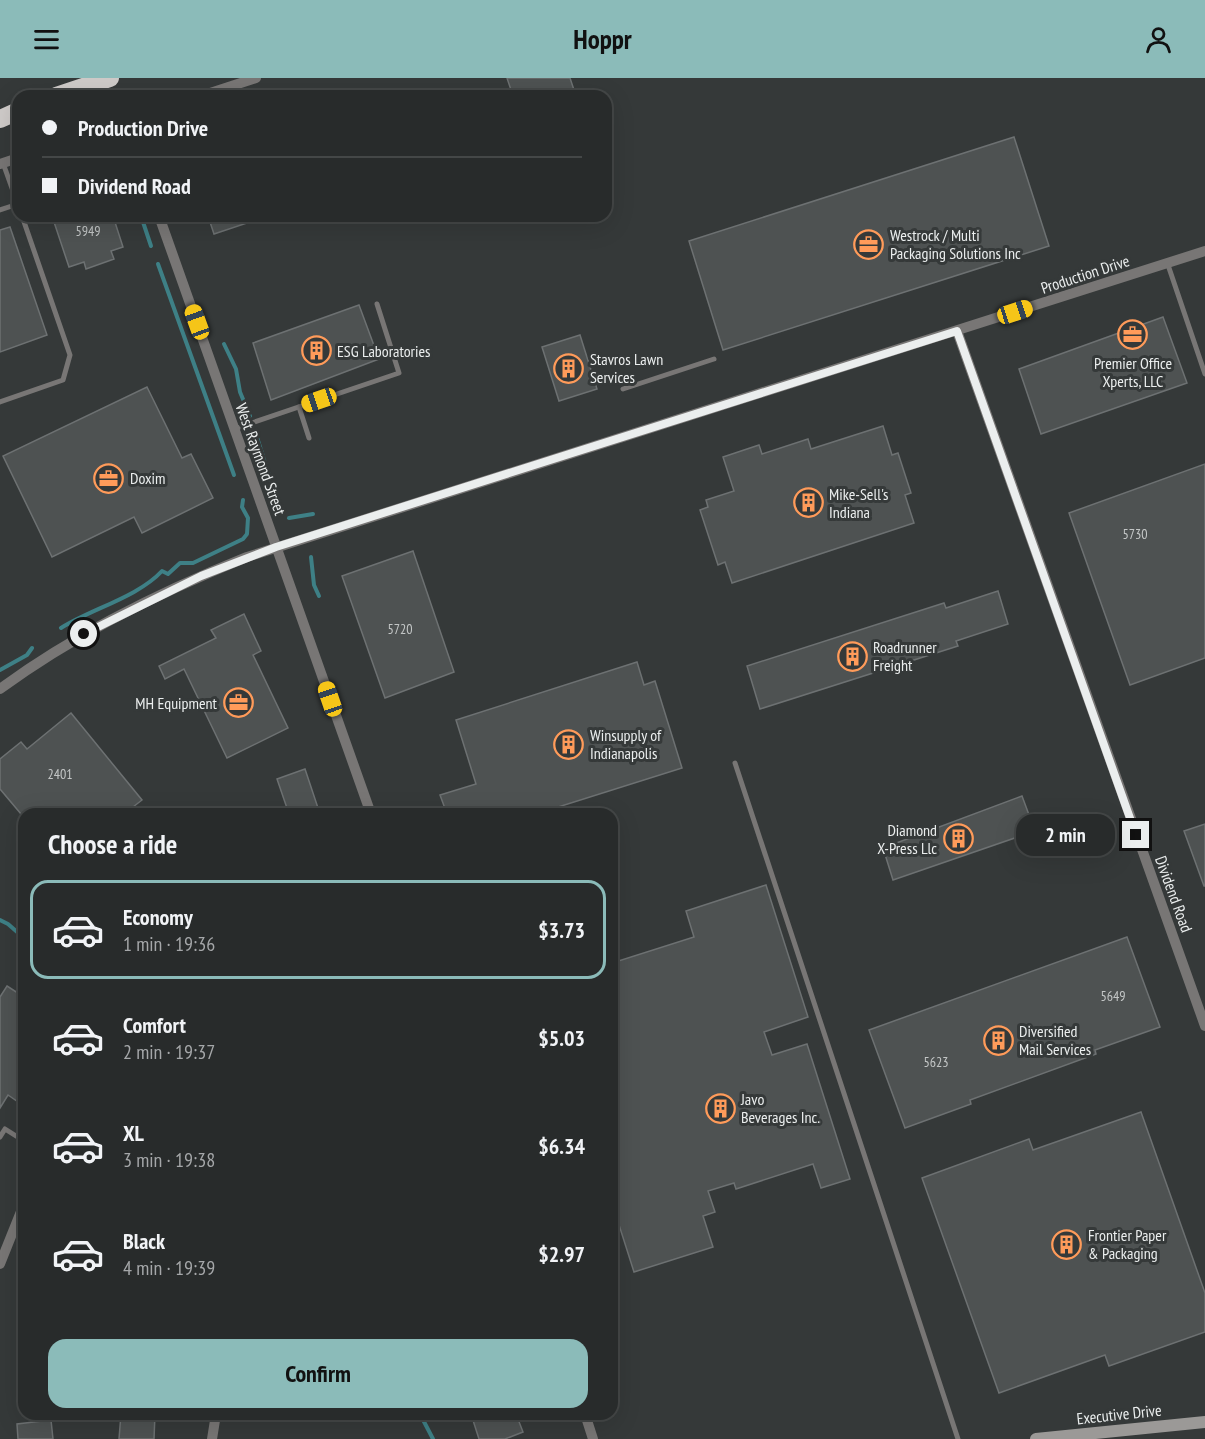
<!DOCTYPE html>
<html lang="en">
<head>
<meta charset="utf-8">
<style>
	:root { --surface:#282b2b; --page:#303333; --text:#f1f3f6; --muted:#a5a7a9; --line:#444747; --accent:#8bbbb9 }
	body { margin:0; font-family:"PT Sans Narrow",sans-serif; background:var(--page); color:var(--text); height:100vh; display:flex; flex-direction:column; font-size:22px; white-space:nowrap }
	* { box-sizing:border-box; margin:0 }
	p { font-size:20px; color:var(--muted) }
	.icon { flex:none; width:33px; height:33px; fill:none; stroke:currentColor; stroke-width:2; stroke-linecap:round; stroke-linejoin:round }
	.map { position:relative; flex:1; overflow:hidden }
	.sheet { position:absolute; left:18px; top:730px; width:600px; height:612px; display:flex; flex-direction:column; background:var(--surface); border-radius:18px; box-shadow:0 6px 24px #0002,0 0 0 2px var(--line) }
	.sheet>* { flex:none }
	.top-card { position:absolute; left:12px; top:12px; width:600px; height:132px; border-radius:18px; box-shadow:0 6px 24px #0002,0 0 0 2px var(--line); display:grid; align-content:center; height:132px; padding:0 30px; background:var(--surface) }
	.end { position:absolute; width:27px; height:27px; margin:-14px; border:8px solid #ebeeee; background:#111; box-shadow:0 0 0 3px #111 }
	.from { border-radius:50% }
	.bubble { position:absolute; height:42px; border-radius:18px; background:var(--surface); box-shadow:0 6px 24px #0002,0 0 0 2px var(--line); font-size:20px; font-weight:700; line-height:42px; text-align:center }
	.car { position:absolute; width:18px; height:36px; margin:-18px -9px; border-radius:8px; box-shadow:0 0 4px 2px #0007; background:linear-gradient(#f5c518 24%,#345 0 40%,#f5c518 0 76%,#345 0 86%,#f5c518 0) }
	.top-card b { display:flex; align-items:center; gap:21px; height:57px; font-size:22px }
	.top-card b+b { border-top:2px solid var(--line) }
	.top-card i { width:15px; height:15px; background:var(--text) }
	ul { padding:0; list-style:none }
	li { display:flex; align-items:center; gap:18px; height:99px; margin:0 12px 9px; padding:0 18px; border:3px solid transparent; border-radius:18px }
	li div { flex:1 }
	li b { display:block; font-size:22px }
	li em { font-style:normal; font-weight:700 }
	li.on { border-color:var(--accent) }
	li>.icon { width:54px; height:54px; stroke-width:1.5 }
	h2 { padding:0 30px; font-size:27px; line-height:72px }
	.button { display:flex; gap:12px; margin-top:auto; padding:12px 30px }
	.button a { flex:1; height:69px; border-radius:18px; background:var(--accent); color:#111; font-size:24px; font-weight:700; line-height:69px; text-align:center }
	header { display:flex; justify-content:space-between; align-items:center; height:78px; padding:0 30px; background:var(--accent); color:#111; font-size:27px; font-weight:700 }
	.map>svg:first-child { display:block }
</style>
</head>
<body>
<header><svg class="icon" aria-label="menu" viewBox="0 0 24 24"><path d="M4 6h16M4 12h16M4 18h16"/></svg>Hoppr<svg class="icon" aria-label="person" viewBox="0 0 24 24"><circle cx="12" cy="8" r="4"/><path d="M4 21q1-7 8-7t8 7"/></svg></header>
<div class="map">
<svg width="1205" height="1361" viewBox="0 0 1205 1361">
	<rect width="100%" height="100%" fill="#353939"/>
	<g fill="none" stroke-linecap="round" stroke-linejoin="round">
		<!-- stream -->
		<g stroke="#3e8086" stroke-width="4">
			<path d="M 141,138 L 151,168"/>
			<path d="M 158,186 L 234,397"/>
			<path d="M 224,266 L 236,291 L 240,314 L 250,338"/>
			<path d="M 255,353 L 274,413"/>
			<path d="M 289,440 L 313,436"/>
			<path d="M 311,479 L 314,507 L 319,518"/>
			<path d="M 61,550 C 91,531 138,519 162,493 L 168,496 L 180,485 L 193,485 L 243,461 L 247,456 L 248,440 L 242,429 L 243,422"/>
			<path d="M 0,592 L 27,577 L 32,570"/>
			<path d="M 0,842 L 8,846 L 24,860"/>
			<path d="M 420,1336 L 433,1361"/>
		</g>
	</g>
	<!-- building -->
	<g fill="#4e5252" stroke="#6d7172" stroke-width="1.5">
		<path d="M 507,0 L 570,0 L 576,18 L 513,18 Z"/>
		<path d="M 1014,59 L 1049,168 L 723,272 L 689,163 Z"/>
		<path d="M 52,138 L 113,138 L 123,169 L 111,173 L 114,181 L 86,191 L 84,184 L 69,189 Z"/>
		<path d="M 208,138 L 262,138 L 262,140 L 214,156 Z"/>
		<path d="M 10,149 L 47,257 L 0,274 L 0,152 Z"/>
		<path d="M 359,227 L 379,281 L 271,322 L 253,265 Z"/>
		<path d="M 1163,239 L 1187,305 L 1041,356 L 1019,291 Z"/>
		<path d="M 580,257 L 597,311 L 559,323 L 542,269 Z"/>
		<path d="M 147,309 L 182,380 L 191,376 L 213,420 L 142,455 L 134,439 L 52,479 L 3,378 Z"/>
		<path d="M 883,348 L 892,377 L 898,375 L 911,415 L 905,417 L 914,445 L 732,505 L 725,484 L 718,487 L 700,432 L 708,429 L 706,422 L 734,413 L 723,379 L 759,367 L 762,376 L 808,361 L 811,371 Z"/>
		<path d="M 1205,386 L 1205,580 L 1130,607 L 1069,435 Z"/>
		<path d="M 413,473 L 454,594 L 385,620 L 342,498 Z"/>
		<path d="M 998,513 L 1008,546 L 956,563 L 958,568 L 760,631 L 747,588 L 944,525 L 946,530 Z"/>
		<path d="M 244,536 L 261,573 L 253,577 L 288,650 L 227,680 L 184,591 L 165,601 L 159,588 L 216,560 L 211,552 Z"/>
		<path d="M 637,584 L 644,607 L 655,603 L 682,690 L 536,736 L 447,736 L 440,717 L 476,706 L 456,642 Z"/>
		<path d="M 71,635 L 142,722 L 124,736 L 21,736 L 0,711 L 0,681 L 21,664 L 27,671 Z"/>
		<path d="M 305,691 L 320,736 L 289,736 L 277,701 Z"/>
		<path d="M 1022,718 L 1035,753 L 893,802 L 883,770 Z"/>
		<path d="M 1205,746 L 1205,808 L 1204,808 L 1184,753 Z"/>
		<path d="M 766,807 L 808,939 L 764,954 L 772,977 L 807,966 L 850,1101 L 821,1110 L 813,1086 L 736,1111 L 734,1105 L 708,1113 L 715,1134 L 703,1138 L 713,1169 L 634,1194 L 612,1125 L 612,885 L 694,859 L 686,833 Z"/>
		<path d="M 1127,859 L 1160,949 L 1095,972 L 1096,976 L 970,1022 L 971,1026 L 905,1050 L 869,952 Z"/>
		<path d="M 7,908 L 24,919 L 24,1028 L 8,1017 L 0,1030 L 0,919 Z"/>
		<path d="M 1141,1034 L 1205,1215 L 1205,1254 L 1109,1288 L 1105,1277 L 999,1315 L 922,1100 L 1029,1061 L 1033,1072 Z"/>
		<path d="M 121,1336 L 155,1336 L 154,1361 L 119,1361 Z"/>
		<path d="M 471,1336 L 516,1336 L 523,1354 L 505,1361 L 479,1361 Z"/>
		<path d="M 51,1342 L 53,1361 L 18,1361 L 17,1346 Z"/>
	</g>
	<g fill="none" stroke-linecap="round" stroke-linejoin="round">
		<!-- lane -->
		<g stroke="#787675" stroke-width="5">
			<path d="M 3,85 L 18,127"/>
			<path d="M 0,132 L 18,126"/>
			<path d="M 1167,184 L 1205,296"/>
			<path d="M 623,311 L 714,281"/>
			<path d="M 0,324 L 63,302 L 70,277 L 22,138"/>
			<path d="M 299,329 L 309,360"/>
			<path d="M 234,351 L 399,295 L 377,226"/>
			<path d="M 735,685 L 958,1361"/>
			<path d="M 0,1059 L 5,1051 L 24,1063"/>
		</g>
		<!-- street -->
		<g stroke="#787675" stroke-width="10">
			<path d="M 201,18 L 256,0"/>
			<path d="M 0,86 L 18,80"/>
			<path d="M 159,138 L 371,736"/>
			<path d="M 957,253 L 1205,948"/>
			<path d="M 0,611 C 76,555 160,514 247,479 L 1205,173"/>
			<path d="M 0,1186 L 24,1126"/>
			<path d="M 585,1336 L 593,1361"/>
			<path d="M 212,1361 L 216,1336"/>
		</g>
		<!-- secondary -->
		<path stroke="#9b9997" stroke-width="12" d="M 1036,1361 L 1205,1344"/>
		<!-- highway -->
		<g stroke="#cfcbc9" stroke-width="18">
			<path d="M 56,18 L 110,0"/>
			<path d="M 0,41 L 18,33"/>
		</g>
	</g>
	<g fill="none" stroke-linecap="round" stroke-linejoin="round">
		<!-- route -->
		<path stroke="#ebeeee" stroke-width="8" d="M 84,556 L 201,498 L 276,469 L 957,253 L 1136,757"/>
	</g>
	<!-- icons -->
	<defs>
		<symbol id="office-ring" viewBox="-11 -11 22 22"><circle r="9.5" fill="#353939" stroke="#ff9b5a" stroke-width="1.5"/><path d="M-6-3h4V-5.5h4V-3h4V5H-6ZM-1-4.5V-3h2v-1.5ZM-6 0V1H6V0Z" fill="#ff9b5a"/></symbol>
		<symbol id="building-ring" viewBox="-11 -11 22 22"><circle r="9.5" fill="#353939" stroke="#ff9b5a" stroke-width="1.5"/><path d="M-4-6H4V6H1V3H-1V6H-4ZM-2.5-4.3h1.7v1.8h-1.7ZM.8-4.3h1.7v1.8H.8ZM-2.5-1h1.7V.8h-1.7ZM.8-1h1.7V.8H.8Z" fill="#ff9b5a"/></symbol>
	</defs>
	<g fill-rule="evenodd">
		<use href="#office-ring" x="852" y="150" width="33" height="33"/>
		<use href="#office-ring" x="1116" y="240" width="33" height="33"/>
		<use href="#building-ring" x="300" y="256" width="33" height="33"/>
		<use href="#building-ring" x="552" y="274" width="33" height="33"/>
		<use href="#office-ring" x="92" y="384" width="33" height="33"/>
		<use href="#building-ring" x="792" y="408" width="33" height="33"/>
		<use href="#building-ring" x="836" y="562" width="33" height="33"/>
		<use href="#office-ring" x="222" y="608" width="33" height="33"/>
		<use href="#building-ring" x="552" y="650" width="33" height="33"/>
		<use href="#building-ring" x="942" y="744" width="33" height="33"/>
		<use href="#building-ring" x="982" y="946" width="33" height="33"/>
		<use href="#building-ring" x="704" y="1014" width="33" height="33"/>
		<use href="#building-ring" x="1050" y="1150" width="33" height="33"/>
	</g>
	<g text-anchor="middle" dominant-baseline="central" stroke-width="6" stroke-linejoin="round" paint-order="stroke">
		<!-- number labels -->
		<g font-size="14" fill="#c4c7c7">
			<text x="88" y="153">5949</text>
			<text x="1135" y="456">5730</text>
			<text x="400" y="551">5720</text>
			<text x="60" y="696">2401</text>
			<text x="1113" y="918">5649</text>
			<text x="936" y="984">5623</text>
		</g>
		<!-- poi labels -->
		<g font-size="16" fill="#ebeeee" stroke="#353939" text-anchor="start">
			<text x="890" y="157">Westrock / Multi<tspan x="890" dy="18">Packaging Solutions Inc</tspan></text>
			<text x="337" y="273">ESG Laboratories</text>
			<text x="590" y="281">Stavros Lawn<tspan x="590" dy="18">Services</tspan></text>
			<text x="1133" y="285" text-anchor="middle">Premier Office<tspan x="1133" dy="18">Xperts, LLC</tspan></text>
			<text x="130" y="400">Doxim</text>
			<text x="829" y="416">Mike-Sell's<tspan x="829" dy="18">Indiana</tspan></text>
			<text x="873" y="569">Roadrunner<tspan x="873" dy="18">Freight</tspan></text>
			<text x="217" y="625" text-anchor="end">MH Equipment</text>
			<text x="590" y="657">Winsupply of<tspan x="590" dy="18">Indianapolis</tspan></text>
			<text x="937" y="752" text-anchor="end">Diamond<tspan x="937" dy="18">X-Press Llc</tspan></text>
			<text x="1019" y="953">Diversified<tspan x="1019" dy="18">Mail Services</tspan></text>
			<text x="741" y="1021">Javo<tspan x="741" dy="18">Beverages Inc.</tspan></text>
			<text x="1088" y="1157">Frontier Paper<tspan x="1088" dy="18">&amp; Packaging</tspan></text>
		</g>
		<!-- street labels -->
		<g font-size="16" fill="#ebeeee" stroke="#353939">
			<text transform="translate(1085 196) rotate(-18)">Production Drive</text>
			<text transform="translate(261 381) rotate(70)">West Raymond Street</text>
			<text transform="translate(1174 816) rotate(70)">Dividend Road</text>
			<text transform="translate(1119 1336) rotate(-6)">Executive Drive</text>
		</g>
	</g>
</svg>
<i class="end from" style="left:84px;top:556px"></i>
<i class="end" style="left:1136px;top:757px"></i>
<div class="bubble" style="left:1016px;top:736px;width:99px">2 min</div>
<i class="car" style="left:1015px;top:234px;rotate:72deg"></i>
<i class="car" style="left:197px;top:244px;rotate:340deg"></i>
<i class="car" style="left:319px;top:322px;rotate:251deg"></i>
<i class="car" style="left:330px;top:621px;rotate:341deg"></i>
<div class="top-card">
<b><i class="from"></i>Production Drive</b>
<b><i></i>Dividend Road</b>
</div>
<section class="sheet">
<h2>Choose a ride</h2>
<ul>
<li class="on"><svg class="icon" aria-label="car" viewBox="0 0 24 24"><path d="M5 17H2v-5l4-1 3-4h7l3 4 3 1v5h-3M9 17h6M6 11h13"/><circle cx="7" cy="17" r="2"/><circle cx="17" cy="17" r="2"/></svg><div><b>Economy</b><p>1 min · 19:36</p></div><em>$3.73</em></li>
<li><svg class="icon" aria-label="car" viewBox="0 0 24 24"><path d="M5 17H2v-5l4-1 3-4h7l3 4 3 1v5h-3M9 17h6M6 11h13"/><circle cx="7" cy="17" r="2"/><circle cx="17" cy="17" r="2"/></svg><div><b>Comfort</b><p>2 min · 19:37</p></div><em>$5.03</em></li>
<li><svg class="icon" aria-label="car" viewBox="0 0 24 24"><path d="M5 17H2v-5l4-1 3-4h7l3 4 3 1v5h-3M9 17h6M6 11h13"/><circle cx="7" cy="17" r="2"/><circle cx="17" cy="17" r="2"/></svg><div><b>XL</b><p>3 min · 19:38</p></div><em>$6.34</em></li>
<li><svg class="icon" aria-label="car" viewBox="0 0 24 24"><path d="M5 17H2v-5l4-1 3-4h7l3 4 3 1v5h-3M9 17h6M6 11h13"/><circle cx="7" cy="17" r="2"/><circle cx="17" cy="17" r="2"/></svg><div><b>Black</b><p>4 min · 19:39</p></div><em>$2.97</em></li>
</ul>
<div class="button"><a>Confirm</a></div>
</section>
</div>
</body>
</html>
